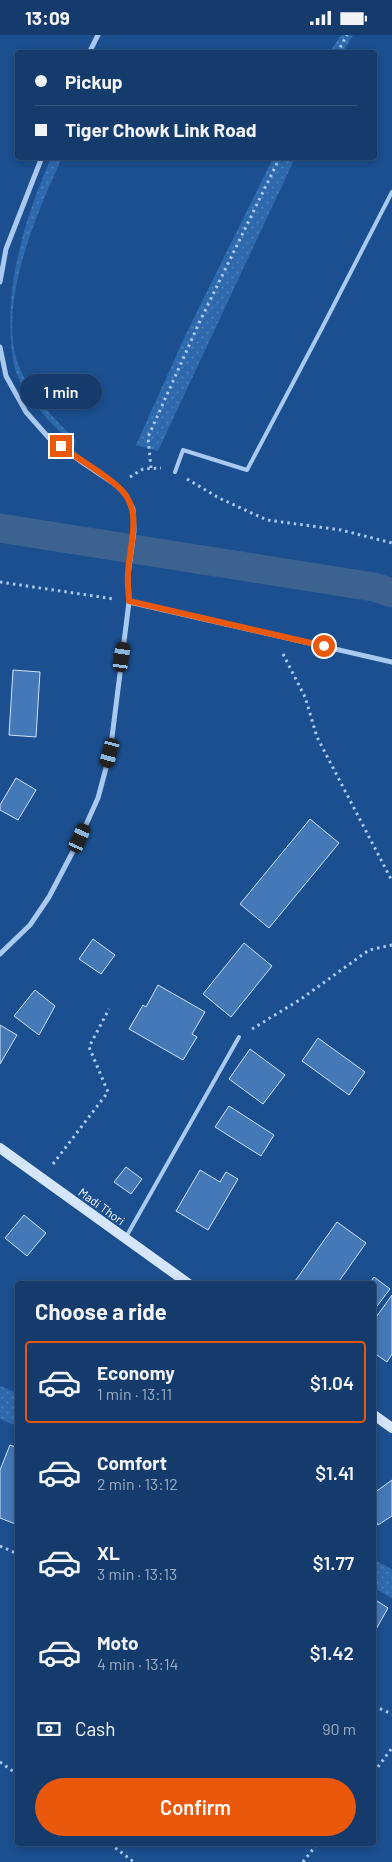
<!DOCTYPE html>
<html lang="en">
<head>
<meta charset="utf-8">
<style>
	:root { --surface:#143b6b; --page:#214673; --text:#f1f3f6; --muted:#9dadc1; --line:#33557e; --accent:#ea580c }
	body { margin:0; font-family:Barlow,sans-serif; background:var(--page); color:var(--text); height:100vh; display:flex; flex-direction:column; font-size:19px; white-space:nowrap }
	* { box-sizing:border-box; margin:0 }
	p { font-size:16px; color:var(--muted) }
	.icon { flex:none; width:28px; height:28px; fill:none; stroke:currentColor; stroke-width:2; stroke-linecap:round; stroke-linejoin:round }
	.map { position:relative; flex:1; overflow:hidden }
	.sheet { position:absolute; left:15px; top:1246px; width:361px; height:565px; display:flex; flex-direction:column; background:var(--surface); border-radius:5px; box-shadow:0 2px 8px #0003,0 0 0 1px var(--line) }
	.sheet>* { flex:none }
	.hud { position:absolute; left:15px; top:15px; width:362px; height:110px; border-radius:5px; box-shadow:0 2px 8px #0003,0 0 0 1px var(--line); display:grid; align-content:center; height:110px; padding:0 20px; background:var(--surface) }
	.end { position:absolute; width:22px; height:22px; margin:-11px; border:6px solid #ea580c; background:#fff; box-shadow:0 0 0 2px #fff }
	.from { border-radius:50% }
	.bubble { position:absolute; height:35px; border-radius:18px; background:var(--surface); box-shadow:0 2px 8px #0003,0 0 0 1px var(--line); font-size:16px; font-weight:600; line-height:35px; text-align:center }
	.car { position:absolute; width:15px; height:30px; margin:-15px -8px; border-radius:6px; box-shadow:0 0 4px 1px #0007; background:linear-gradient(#222 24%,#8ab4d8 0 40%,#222 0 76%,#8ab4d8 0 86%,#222 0) }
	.hud b { display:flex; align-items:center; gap:18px; height:48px; font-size:19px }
	.hud b+b { border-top:1px solid var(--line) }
	.hud i { width:12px; height:12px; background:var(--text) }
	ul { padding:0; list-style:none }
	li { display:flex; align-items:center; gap:15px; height:82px; margin:0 10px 8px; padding:0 10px; border:2px solid transparent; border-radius:5px }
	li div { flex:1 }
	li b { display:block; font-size:19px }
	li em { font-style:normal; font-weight:600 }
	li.current { border-color:var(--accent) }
	li>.icon { width:45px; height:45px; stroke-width:1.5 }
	h2 { padding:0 20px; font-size:22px; line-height:60px }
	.pay { display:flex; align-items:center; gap:12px; height:55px; padding:0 20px; font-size:19px }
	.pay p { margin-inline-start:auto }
	.action { display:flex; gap:10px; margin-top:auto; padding:10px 20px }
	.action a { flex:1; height:58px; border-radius:30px; background:var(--accent); color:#fff; font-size:20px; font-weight:600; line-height:58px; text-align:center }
	.status { display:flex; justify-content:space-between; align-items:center; height:35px; padding:0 25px; background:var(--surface); direction:ltr }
	.status svg { height:14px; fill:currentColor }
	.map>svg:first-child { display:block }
</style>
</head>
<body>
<div class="status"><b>13:09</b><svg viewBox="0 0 49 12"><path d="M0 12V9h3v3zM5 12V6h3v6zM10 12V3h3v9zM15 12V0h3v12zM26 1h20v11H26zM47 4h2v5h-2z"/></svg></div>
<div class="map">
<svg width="392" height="1827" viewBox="0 0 392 1827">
	<defs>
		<pattern id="grass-dots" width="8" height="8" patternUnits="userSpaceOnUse" patternTransform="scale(1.25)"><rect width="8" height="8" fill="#2e69ad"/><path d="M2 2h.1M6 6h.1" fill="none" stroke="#4d80b9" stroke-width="1.8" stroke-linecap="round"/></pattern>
	</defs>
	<rect width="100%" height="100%" fill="#1b4f8f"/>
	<!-- grass -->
	<g fill="url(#grass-dots)">
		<path d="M 341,0 L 353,0 L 343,17 L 330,17 Z"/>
		<path d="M 51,123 L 62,123 C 37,177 0,263 16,323 C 26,355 52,382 76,405 L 75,411 C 56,393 36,374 22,351 C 19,346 17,339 15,334 C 0,263 23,187 51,123 Z"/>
		<path d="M 273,123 L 295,123 L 158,416 L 136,410 L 185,301 Z"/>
		<path d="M 0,1351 L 17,1358 L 17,1391 L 0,1384 Z"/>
		<path d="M 374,1525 L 392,1534 L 392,1563 L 374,1553 Z"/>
	</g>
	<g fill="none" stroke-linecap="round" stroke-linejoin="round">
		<!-- canal -->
		<path stroke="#3c6290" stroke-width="29" d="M 0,493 L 374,552 L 392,558"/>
	</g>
	<!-- building -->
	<g fill="#4478b7" stroke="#cfe3fa">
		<path d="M 13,635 L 40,637 L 36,702 L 9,700 Z"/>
		<path d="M 16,743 L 36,755 L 18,785 L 0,775 L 0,770 Z"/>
		<path d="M 310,784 L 339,808 L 269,893 L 240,869 Z"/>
		<path d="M 93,904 L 115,920 L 101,939 L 79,924 Z"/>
		<path d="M 244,908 L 272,931 L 231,982 L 203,959 Z"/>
		<path d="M 158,950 L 205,977 L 192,999 L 197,1002 L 183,1025 L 129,994 L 143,970 L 146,972 Z"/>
		<path d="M 35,955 L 55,971 L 39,1000 L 14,981 Z"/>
		<path d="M 0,990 L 17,1000 L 0,1029 Z"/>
		<path d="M 318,1003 L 365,1037 L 349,1060 L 302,1026 Z"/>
		<path d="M 250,1014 L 285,1040 L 263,1069 L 229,1044 Z"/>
		<path d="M 229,1071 L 274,1100 L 261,1121 L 215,1092 Z"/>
		<path d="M 126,1132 L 142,1144 L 131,1159 L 114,1147 Z"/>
		<path d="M 200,1135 L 220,1147 L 226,1137 L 238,1144 L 208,1195 L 176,1176 Z"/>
		<path d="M 24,1180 L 46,1198 L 27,1221 L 5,1203 Z"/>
		<path d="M 337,1187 L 366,1208 L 337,1249 L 293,1249 Z"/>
		<path d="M 374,1242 L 390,1254 L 374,1275 L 374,1249 L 369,1249 Z"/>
		<path d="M 392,1260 L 392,1319 L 387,1327 L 374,1318 L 374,1285 Z"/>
		<path d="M 10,1410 L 18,1413 L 18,1490 L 0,1483 L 0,1435 Z"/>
		<path d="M 392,1445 L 392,1481 L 378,1490 L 374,1483 L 374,1458 Z"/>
		<path d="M 374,1564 L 388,1573 L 374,1598 Z"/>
	</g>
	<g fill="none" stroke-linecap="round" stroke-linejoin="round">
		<!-- path -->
		<g stroke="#a9c9ee" stroke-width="3" stroke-dasharray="2.5 4" stroke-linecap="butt">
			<path d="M 337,18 L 347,0"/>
			<path d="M 151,433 L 148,402 L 200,286 L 280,122"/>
			<path d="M 130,442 L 143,434 L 161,433"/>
			<path d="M 187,444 L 219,463 L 267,485 L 341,495 L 392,508"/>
			<path d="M 0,547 L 114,564"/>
			<path d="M 283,619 L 305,662 L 317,702 L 392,846"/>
			<path d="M 252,994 L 301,964 L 369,915 L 392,910"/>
			<path d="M 53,1129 L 108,1057 L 89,1012 L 109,974"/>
			<path d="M 0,1511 L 18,1519"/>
			<path d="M 374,1671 L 392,1679"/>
			<path d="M 0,1727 L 18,1740"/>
			<path d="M 374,1737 L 392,1713"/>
			<path d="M 110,1809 L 134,1827"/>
			<path d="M 303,1827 L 317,1809"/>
		</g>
		<!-- service -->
		<g stroke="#a9c9ee" stroke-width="4">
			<path d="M 175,437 L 183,415 L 247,435 L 322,293 L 392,157"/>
			<path d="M 126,1202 L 239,1002"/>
		</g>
		<!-- minor -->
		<g stroke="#a9c9ee" stroke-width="5">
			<path d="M 89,18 L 98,0"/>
			<path d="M 0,247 L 6,214 L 42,122"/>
			<path d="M 0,312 L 6,341 L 26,377 L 49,403 L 83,428 L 116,450 L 126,460 L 133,474 L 134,496 L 128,540 L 129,567 L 110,718 L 98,763 L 80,803 L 49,862 L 30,890 L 0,919"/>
			<path d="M 129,567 L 392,627"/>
		</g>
		<!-- secondary -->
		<g stroke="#d6e6fa" stroke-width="10">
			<path d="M 0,1113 L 189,1249"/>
			<path d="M 374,1380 L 392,1393"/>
		</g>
	</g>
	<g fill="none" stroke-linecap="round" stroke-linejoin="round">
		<!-- route -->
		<path stroke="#ea580c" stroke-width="6" d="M 61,411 C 78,424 98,435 115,449 C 146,473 129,507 128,539 C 127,548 129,558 129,566 L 324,611"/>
	</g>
	<g text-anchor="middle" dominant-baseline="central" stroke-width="4" stroke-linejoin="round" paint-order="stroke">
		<!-- street labels -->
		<g font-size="12" fill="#fff" stroke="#1b4f8f">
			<text transform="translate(102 1171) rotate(36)">Madi Thori</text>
		</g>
	</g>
</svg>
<i class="end from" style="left:324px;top:611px"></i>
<i class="end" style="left:61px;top:411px"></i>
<div class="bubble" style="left:20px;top:339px;width:82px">1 min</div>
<i class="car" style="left:122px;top:622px;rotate:8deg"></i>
<i class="car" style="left:110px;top:718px;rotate:195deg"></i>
<i class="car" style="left:80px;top:803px;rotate:24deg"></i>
<div class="hud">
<b><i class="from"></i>Pickup</b>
<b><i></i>Tiger Chowk Link Road</b>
</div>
<section class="sheet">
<h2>Choose a ride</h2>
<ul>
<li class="current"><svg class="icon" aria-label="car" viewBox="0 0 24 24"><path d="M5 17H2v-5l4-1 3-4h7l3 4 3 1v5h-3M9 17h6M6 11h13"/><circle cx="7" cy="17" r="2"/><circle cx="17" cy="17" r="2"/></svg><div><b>Economy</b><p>1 min · 13:11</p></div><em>$1.04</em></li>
<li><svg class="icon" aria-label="car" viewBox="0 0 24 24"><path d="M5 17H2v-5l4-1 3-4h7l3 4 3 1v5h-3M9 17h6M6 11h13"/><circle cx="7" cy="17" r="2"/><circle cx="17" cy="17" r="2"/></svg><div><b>Comfort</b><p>2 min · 13:12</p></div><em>$1.41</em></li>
<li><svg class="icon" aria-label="car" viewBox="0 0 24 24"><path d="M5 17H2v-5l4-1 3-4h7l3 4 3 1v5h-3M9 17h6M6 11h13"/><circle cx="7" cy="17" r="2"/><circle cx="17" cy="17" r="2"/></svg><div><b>XL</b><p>3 min · 13:13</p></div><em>$1.77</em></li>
<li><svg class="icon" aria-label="car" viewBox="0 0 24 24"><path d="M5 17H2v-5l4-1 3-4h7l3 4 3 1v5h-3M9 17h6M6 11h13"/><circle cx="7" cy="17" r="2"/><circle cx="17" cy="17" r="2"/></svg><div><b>Moto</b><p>4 min · 13:14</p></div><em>$1.42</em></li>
</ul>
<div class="pay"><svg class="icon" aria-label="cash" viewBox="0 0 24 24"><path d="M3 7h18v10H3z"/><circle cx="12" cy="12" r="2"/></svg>Cash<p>90 m</p></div>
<div class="action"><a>Confirm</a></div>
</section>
</div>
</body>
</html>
